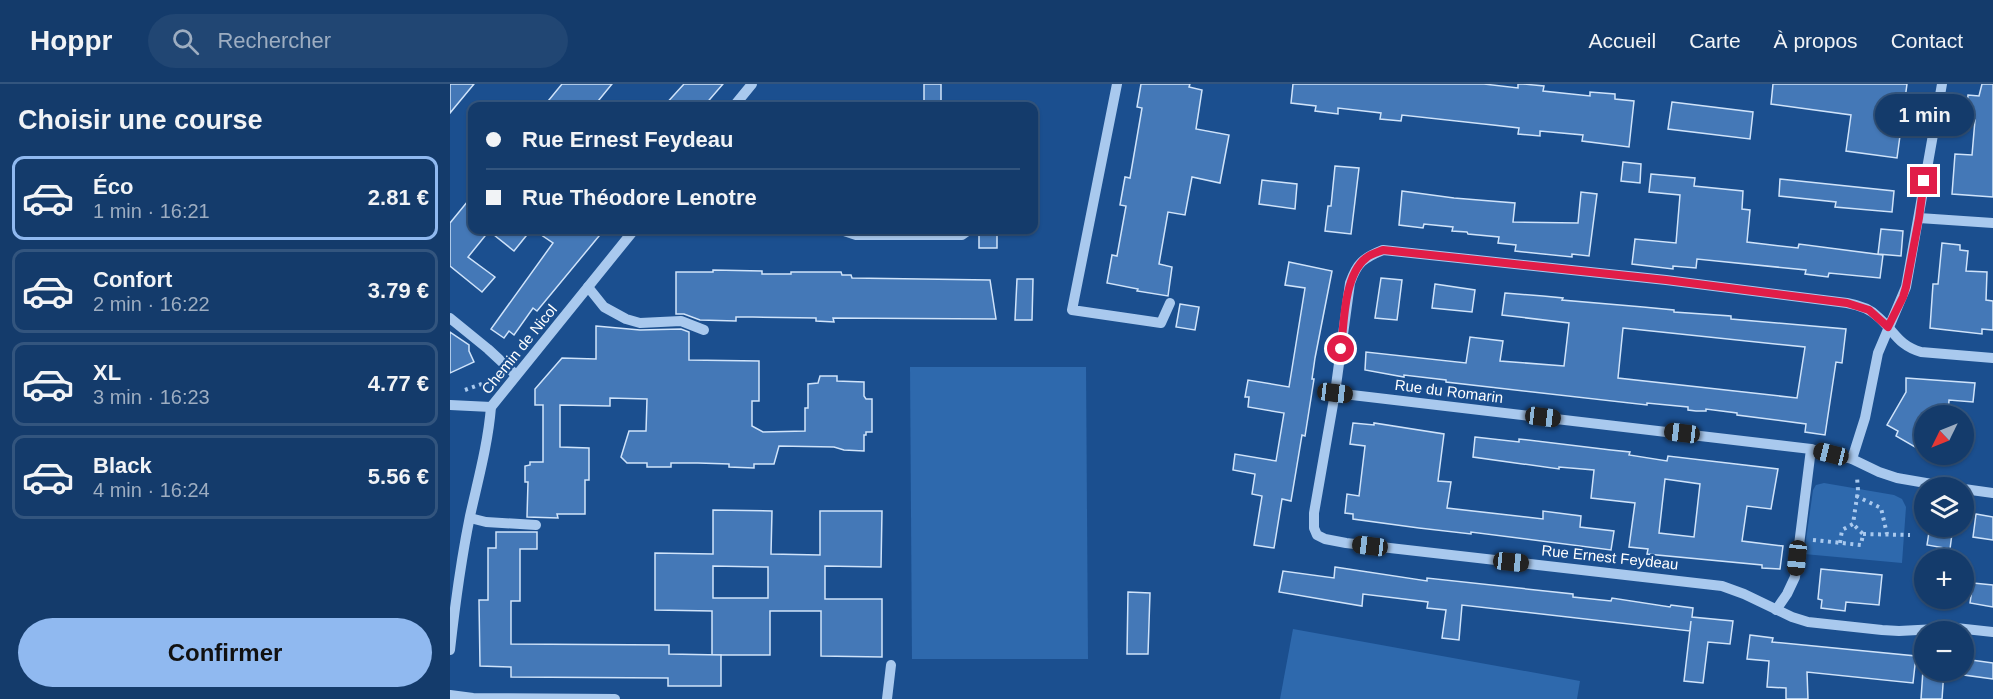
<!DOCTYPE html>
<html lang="fr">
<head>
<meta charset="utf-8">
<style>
	:root { --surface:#143b6b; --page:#214673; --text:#f1f3f6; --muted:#9dadc1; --line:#33557e; --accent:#90b9f0 }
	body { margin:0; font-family:Helvetica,sans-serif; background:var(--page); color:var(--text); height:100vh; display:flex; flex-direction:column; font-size:22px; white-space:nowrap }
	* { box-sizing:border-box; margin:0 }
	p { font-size:20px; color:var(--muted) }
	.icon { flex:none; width:33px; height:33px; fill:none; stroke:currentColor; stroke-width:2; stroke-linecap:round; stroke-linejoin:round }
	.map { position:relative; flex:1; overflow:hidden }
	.details { display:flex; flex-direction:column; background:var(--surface); width:450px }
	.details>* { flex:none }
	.banner { position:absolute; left:18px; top:18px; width:570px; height:132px; border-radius:12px; box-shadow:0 2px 4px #0004,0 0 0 2px var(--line); display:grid; align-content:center; height:132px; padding:0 18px; background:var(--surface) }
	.needle { width:39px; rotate:227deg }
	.buttons { position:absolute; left:1464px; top:321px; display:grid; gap:12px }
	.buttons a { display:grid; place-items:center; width:60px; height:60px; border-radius:50%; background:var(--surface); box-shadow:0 2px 4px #0004,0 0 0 2px var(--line); font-size:30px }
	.end { position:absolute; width:27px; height:27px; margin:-14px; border:8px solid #e11d48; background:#fff; box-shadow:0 0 0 3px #fff }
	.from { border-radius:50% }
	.bubble { position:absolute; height:42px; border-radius:21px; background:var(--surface); box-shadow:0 2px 4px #0004,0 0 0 2px var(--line); font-size:20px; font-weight:700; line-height:42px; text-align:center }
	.car { position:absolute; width:18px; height:36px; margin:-18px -9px; border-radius:8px; box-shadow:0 0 4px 2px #0007; background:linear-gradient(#222 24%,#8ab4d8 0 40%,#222 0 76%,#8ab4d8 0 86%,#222 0) }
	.banner b { display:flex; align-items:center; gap:21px; height:57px; font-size:22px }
	.banner b+b { border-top:2px solid var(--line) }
	.banner i { width:15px; height:15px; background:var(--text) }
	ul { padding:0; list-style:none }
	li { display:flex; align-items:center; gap:18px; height:84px; margin:0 12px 9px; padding:0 6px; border:3px solid var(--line); border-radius:12px }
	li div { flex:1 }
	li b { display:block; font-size:22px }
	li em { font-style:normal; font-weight:700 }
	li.current { border-color:var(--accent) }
	li>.icon { width:54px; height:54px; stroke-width:1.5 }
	h2 { padding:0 18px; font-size:27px; line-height:72px }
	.action { display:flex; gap:12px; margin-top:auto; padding:12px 18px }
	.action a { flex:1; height:69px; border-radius:36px; background:var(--accent); color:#111; font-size:24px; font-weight:700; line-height:69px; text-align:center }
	header { display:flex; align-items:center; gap:36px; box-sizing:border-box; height:84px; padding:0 30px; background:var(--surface); border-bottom:2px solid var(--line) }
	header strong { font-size:28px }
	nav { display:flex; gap:33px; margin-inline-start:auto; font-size:21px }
	.search { width:420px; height:54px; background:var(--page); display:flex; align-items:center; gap:15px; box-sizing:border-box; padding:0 21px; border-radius:33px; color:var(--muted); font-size:22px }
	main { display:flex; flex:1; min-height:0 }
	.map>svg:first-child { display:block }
</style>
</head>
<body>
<header>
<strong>Hoppr</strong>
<div class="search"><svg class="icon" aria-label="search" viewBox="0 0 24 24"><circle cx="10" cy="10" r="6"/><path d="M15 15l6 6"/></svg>Rechercher</div>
<nav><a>Accueil</a><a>Carte</a><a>À propos</a><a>Contact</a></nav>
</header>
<main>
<section class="details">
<h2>Choisir une course</h2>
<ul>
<li class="current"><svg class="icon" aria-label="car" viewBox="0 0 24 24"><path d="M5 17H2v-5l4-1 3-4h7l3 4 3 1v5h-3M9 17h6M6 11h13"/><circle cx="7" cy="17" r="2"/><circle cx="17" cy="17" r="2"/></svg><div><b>Éco</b><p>1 min · 16:21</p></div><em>2.81 €</em></li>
<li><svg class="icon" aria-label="car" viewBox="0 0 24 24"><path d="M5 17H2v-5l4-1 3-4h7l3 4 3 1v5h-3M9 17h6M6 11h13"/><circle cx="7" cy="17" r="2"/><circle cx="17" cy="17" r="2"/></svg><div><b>Confort</b><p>2 min · 16:22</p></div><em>3.79 €</em></li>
<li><svg class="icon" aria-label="car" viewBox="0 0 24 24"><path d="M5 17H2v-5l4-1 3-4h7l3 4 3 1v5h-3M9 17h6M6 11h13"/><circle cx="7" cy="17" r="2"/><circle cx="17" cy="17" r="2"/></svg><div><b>XL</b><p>3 min · 16:23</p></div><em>4.77 €</em></li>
<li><svg class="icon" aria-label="car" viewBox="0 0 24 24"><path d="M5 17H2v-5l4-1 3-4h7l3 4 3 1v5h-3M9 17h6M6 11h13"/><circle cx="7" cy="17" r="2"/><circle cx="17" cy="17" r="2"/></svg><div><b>Black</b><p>4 min · 16:24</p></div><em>5.56 €</em></li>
</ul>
<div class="action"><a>Confirmer</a></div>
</section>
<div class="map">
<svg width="1543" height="615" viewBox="0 0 1543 615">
	<rect width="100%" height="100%" fill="#1b4f8f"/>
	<!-- green -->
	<g fill="#2e69ad">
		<path d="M 460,283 L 636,283 L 638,575 L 462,575 Z"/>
		<path d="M 1374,399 L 1444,411 L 1452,415 L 1456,423 L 1452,479 L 1354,470 L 1363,406 L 1366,401 Z"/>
		<path d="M 843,545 L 1130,597 L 1127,615 L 830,615 Z"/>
	</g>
	<!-- building -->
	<g fill="#4478b7" stroke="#cfe3fa" stroke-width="1.5" fill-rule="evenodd">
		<path d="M 0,0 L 24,0 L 0,29 Z"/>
		<path d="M 112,0 L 162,0 L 144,22 L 94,22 Z"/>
		<path d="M 234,0 L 273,0 L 254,22 L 214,22 Z"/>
		<rect x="474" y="0" width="17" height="22"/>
		<path d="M 691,0 L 740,0 L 739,3 L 752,6 L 746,45 L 779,51 L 770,99 L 742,93 L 735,131 L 718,128 L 709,180 L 722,183 L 718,212 L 687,207 L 688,205 L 657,199 L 662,171 L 667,172 L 676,122 L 670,121 L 675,93 L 680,94 L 692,24 L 687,23 Z"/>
		<path d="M 843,0 L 1034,0 L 1068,4 L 1068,0 L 1073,0 L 1094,2 L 1093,7 L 1140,12 L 1140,8 L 1165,10 L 1165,15 L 1184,17 L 1179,63 L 1132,57 L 1133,51 L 1090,47 L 1090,52 L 1068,50 L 1069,44 L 1043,41 L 952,31 L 951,37 L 930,35 L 931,29 L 888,24 L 888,30 L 865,27 L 866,22 L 841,19 Z"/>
		<path d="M 1323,0 L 1457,0 L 1447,74 L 1396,67 L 1401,31 L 1321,20 Z"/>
		<path d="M 1532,0 L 1543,0 L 1543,113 L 1502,110 L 1505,70 L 1522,71 L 1525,36 L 1516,35 L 1518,11 L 1529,12 Z"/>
		<path d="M 1222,18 L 1303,28 L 1300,55 L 1218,45 Z"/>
		<path d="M 1173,78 L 1191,80 L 1190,99 L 1171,97 Z"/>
		<path d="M 885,82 L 909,84 L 901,150 L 875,147 L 878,122 L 881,122 Z"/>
		<path d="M 1201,90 L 1245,94 L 1244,102 L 1293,107 L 1292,125 L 1300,126 L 1297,158 L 1348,164 L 1349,160 L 1433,171 L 1430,194 L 1379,189 L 1378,193 L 1355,190 L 1356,186 L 1247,175 L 1246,184 L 1223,182 L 1223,185 L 1182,180 L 1185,155 L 1226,159 L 1230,111 L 1199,108 Z"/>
		<path d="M 1330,95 L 1444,107 L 1442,128 L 1385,123 L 1386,118 L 1329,112 Z"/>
		<path d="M 812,96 L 847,100 L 845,125 L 809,120 Z"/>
		<path d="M 952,107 L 1004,114 L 1065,119 L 1063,138 L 1128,139 L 1131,108 L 1147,110 L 1139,172 L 1122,170 L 1122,173 L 1065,167 L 1066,161 L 1048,159 L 1049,153 L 1018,150 L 1017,148 L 1002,147 L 1003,143 L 974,140 L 973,144 L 949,141 Z"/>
		<path d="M 22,112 L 22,146 L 69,146 L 76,152 L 64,167 L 39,147 L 18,173 L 45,193 L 32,208 L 0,182 L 0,139 Z"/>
		<path d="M 1431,145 L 1453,147 L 1451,172 L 1428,170 Z"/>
		<path d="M 84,146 L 154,146 L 87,227 L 83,224 L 64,251 L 59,247 L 54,254 L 41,245 L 103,159 Z"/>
		<rect x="529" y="146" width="18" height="18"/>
		<path d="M 1492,159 L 1510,161 L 1510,166 L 1518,167 L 1516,187 L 1537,188 L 1536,216 L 1543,217 L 1543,246 L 1532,245 L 1532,250 L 1480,244 L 1483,200 L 1488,200 Z"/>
		<path d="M 839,178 L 882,187 L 865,274 L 862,295 L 864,295 L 855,352 L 852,351 L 841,417 L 832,415 L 824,464 L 804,461 L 812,412 L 802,410 L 805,390 L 783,386 L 785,370 L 826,377 L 834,329 L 798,323 L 799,313 L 795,313 L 798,296 L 839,303 L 855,204 L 835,201 Z"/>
		<path d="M 263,186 L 312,187 L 312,190 L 341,190 L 341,188 L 391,188 L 392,191 L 401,191 L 402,194 L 540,196 L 546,235 L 383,234 L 384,238 L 366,237 L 366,234 L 303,233 L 286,233 L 286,237 L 250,236 L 234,230 L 226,230 L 226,188 L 263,188 Z"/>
		<path d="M 931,194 L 952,196 L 947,236 L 925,234 Z"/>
		<path d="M 567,195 L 583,195 L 582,236 L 565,236 Z"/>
		<path d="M 985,200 L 1025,206 L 1022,228 L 982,224 Z"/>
		<path d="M 1055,209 L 1093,212 L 1113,214 L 1112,216 L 1193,223 L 1224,226 L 1224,228 L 1281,232 L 1281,235 L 1396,245 L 1392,279 L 1386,278 L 1375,351 L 1355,348 L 1356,340 L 1287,331 L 1287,329 L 1256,325 L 1256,327 L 1246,327 L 1238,326 L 1238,323 L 1197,319 L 1197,321 L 996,298 L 996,296 L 954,291 L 954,293 L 915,286 L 916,268 L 1016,279 L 1020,253 L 1053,257 L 1050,277 L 1114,282 L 1119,239 L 1052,231 ZM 1173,244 L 1355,263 L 1347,314 L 1168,294 Z"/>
		<path d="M 730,220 L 749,223 L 745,246 L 726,243 Z"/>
		<path d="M 146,242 L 190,246 L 231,245 L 239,248 L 239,276 L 309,277 L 309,317 L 302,317 L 302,342 L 313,348 L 355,347 L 355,324 L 358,324 L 358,300 L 368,299 L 370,292 L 387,292 L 387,297 L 414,298 L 414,312 L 416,315 L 422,315 L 422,348 L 416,348 L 416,351 L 414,351 L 414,367 L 394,366 L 384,363 L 329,362 L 324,380 L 304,380 L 304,384 L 279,383 L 279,380 L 248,379 L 221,379 L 221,383 L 197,383 L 197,379 L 177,379 L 171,373 L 179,347 L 196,347 L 197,315 L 160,314 L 160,322 L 110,321 L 110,363 L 139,364 L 139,396 L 135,396 L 135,430 L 107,430 L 108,434 L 77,433 L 78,398 L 75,398 L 75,382 L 80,381 L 80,378 L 93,378 L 93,321 L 85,321 L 85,305 L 112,274 L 146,275 Z"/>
		<path d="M 0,248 L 19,261 L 19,267 L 24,278 L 0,289 Z"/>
		<path d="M 1456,294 L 1525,299 L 1523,318 L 1499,316 L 1498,332 L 1474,329 L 1474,345 L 1465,363 L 1446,352 L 1448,347 L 1437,341 L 1456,308 Z"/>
		<path d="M 903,339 L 924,341 L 924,339 L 994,350 L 988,397 L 1001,398 L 997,424 L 1093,435 L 1093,427 L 1131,432 L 1130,443 L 1164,447 L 1161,466 L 1021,448 L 1021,450 L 969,444 L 903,435 L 903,430 L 895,429 L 897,410 L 909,412 L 915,362 L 900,360 Z"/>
		<path d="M 1025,353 L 1069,358 L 1069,355 L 1161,366 L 1180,368 L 1179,371 L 1217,377 L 1218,372 L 1328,385 L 1321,425 L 1297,422 L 1292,457 L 1333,462 L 1330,485 L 1312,484 L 1312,481 L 1197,470 L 1198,465 L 1179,463 L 1185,419 L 1141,414 L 1144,386 L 1109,383 L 1109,385 L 1023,373 ZM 1215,395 L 1250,400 L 1244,453 L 1209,449 Z"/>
		<path d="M 263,426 L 322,427 L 321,470 L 370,471 L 370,427 L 432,427 L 431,483 L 375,482 L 375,515 L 432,515 L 432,573 L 371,572 L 371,527 L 320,527 L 320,571 L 262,571 L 262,527 L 205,526 L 205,469 L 263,470 ZM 263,482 L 318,483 L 318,514 L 263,514 Z"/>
		<path d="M 1526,430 L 1543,433 L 1543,456 L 1523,453 Z"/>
		<path d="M 1480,442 L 1503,442 L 1500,465 L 1477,461 Z"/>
		<path d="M 46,448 L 87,448 L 87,465 L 70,465 L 70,517 L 61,517 L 61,560 L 219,561 L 219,570 L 271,571 L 271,602 L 218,602 L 218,594 L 61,593 L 61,583 L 30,582 L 29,516 L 38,516 L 38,464 L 46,464 Z"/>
		<path d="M 885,483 L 977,497 L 977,494 L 1123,510 L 1123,513 L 1161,517 L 1162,514 L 1220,523 L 1221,521 L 1243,524 L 1242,533 L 1283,537 L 1280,560 L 1258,558 L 1253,599 L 1234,597 L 1241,537 L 1240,547 L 1012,521 L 1009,556 L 992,554 L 996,526 L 977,524 L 978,518 L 913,510 L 912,522 L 829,508 L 833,487 L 884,494 Z"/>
		<path d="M 1371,485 L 1432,491 L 1429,521 L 1396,518 L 1395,527 L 1371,524 L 1372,516 L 1368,515 Z"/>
		<path d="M 1523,499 L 1543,501 L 1543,523 L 1520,519 Z"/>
		<path d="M 678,508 L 700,509 L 698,570 L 677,570 Z"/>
		<path d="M 1300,551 L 1323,554 L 1322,558 L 1466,572 L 1463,599 L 1357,588 L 1358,615 L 1336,615 L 1336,604 L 1317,603 L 1319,577 L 1297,575 Z"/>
		<path d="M 1514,575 L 1543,579 L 1543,595 L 1514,591 Z"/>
		<path d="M 1473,586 L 1494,586 L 1492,615 L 1471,615 Z"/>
	</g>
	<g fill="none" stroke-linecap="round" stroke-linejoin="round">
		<!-- path -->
		<g stroke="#a9c9ee" stroke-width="4" stroke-dasharray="3 4.5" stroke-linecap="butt">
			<path d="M 15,306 L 45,295"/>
			<path d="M 1406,412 L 1431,424 L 1437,450"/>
			<path d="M 1413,450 L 1460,451"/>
			<path d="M 1363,456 L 1411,461 L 1413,450 L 1403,440"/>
			<path d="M 1390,459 L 1392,446 L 1403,440 L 1408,406 L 1407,393"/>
		</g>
		<!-- minor -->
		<g stroke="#a9c9ee" stroke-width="10">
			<path d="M 667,0 L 622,226 L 711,239 L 720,219"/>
			<path d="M 284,22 L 302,0"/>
			<path d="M 1469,134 L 1543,139"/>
			<path d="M 391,146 L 406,151 L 512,151 L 519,146"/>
			<path d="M 138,203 L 154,223 L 176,235 L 190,239 L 231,237 L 254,246"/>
			<path d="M 0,234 L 38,265 L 66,291"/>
			<path d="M 1543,274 L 1471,268 C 1447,261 1445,247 1427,232 C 1419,224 1408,221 1397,219 L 1216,196 L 933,166 C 913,174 907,179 900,199 L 885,309 L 864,429 L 864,444 L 867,451 L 875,455 L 896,459 L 1272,502 L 1294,510 L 1342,533 L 1358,538 L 1432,546 L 1449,547 L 1506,544 L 1543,548"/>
			<path d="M 885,309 L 1361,365 L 1345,493 L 1337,510 L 1326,526"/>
			<path d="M 0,321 L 41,323"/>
			<path d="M 1361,365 L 1402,375 L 1429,388 L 1447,394 L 1505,404"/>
			<path d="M 1402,375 L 1415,334 L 1428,269 L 1456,203 L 1492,0"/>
			<path d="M 1514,405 L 1543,409"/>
			<path d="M 20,434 L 36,438 L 86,441"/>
			<path d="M 0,566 C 5,521 11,476 20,432 C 28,396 38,360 41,323 L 184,146"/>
			<path d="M 0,611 L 23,614 L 165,615"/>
			<path d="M 437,615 L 441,581"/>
		</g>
	</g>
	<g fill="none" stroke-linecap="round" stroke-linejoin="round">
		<!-- route -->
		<path stroke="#e11d48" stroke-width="8" d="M 891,265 C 894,239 894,191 916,174 C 920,170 928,168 933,166 L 1216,196 L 1397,219 L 1419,226 L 1438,243 L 1453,213 L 1456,203 L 1469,134 L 1474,97"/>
	</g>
	<g text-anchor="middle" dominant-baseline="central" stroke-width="4.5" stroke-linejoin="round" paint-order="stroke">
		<!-- street labels -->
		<g font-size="15" fill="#fff" stroke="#1b4f8f">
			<text transform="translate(69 265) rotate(-51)">Chemin de Nicol</text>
			<text transform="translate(999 307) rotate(7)">Rue du Romarin</text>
			<text transform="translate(1160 473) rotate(6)">Rue Ernest Feydeau</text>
		</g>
	</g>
</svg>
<div class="buttons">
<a><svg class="needle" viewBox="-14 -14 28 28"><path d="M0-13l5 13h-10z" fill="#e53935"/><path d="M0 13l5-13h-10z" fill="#9dadc1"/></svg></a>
<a><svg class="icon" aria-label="layers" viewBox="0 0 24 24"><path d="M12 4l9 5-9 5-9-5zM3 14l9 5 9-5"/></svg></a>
<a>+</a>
<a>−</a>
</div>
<i class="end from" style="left:891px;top:265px"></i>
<i class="end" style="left:1474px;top:97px"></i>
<div class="bubble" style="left:1425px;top:10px;width:99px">1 min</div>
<i class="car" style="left:885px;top:309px;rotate:97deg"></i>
<i class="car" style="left:1093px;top:333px;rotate:97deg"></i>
<i class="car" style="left:1232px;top:349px;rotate:277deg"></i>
<i class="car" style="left:1381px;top:370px;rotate:284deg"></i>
<i class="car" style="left:920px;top:462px;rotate:277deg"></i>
<i class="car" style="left:1347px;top:474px;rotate:186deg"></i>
<i class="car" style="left:1061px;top:478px;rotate:96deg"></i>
<div class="banner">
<b><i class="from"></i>Rue Ernest Feydeau</b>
<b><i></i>Rue Théodore Lenotre</b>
</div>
</div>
</main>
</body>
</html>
